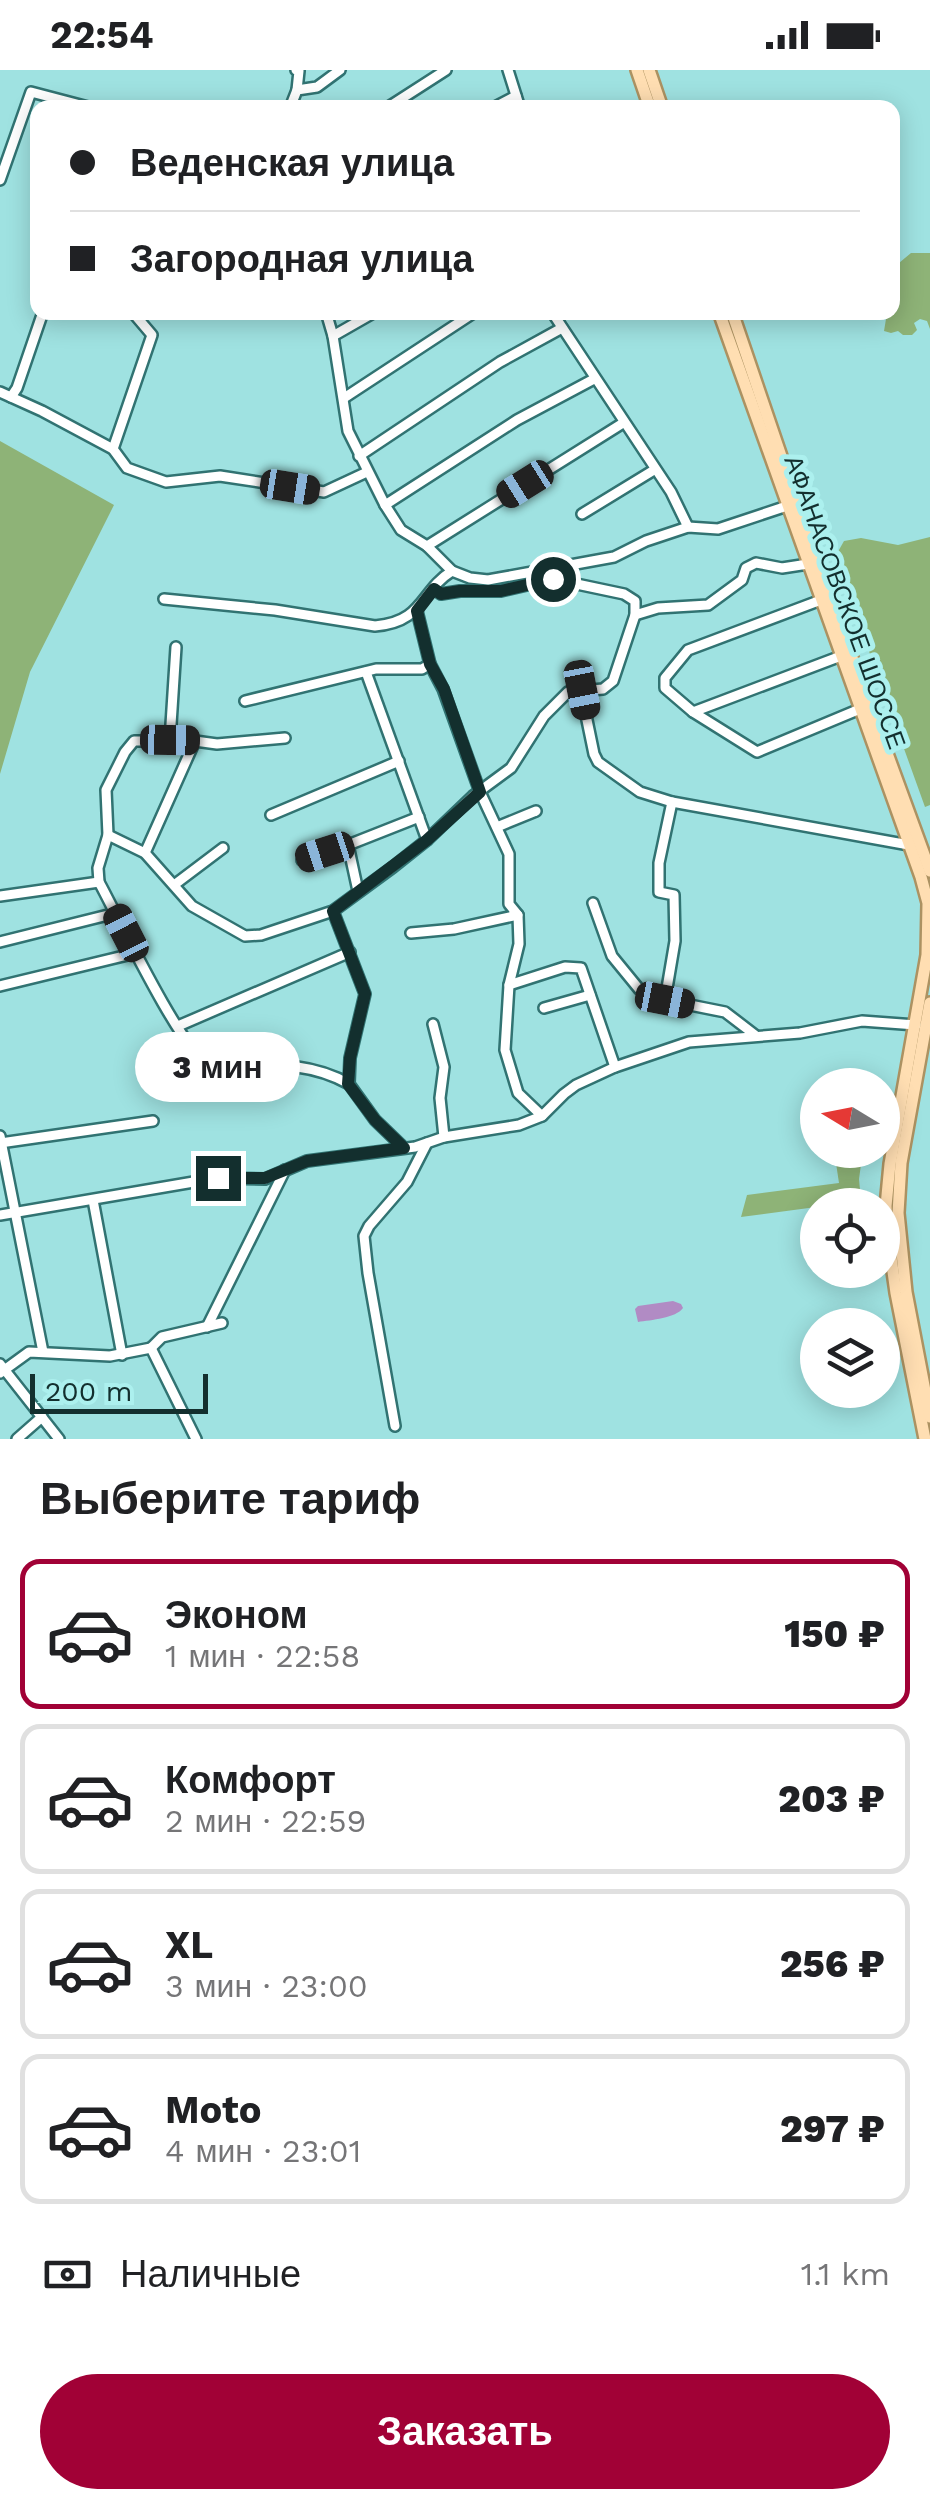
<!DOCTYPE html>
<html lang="ru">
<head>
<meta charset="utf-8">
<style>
	:root { --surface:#fff; --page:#f2f2f2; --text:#202124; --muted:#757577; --line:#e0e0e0; --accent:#a10136 }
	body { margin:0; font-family:"Work Sans",sans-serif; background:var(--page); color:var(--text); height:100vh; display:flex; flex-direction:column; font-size:38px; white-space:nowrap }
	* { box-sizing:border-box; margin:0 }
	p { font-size:32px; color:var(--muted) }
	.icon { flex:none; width:55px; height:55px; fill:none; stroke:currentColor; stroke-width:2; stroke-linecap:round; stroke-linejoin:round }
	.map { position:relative; height:1369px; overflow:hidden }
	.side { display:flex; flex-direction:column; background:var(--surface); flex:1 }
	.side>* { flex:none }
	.banner { position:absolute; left:30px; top:30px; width:870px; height:220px; border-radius:20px; box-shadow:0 5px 25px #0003; display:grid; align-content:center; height:220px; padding:0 40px; background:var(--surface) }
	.needle { width:65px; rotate:280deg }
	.controls { position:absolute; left:800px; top:998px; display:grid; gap:20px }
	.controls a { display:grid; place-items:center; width:100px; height:100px; border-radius:50%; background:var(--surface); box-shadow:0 5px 25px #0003; font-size:50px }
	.scale { position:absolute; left:30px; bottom:25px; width:178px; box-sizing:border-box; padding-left:10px; border:5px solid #132f2e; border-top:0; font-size:28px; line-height:35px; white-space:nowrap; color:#132f2e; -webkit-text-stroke:8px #acf0ee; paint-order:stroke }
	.end { position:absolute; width:45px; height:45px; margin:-22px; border:12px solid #132f2e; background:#fff; box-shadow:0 0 0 5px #fff }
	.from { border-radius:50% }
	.bubble { position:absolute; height:70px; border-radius:35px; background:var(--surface); box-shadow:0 5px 25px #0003; font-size:32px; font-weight:800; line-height:70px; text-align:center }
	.car { position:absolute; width:30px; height:60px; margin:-30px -15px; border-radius:12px; box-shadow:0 0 8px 2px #0007; background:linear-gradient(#222 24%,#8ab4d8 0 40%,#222 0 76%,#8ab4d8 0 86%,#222 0) }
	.banner b { display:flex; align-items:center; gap:35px; height:95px; font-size:38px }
	.banner b+b { border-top:2px solid var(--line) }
	.banner i { width:25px; height:25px; background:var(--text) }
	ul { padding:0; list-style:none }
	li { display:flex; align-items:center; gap:30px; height:150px; margin:0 20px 15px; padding:0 20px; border:5px solid var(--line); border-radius:20px }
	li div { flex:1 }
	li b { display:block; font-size:38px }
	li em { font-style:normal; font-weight:800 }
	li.on { border-color:var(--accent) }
	li>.icon { width:90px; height:90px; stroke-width:1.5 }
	h2 { padding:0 40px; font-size:45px; line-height:120px }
	.pay { display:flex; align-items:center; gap:25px; height:110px; padding:0 40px; font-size:38px }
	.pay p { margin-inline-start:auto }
	.action { display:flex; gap:20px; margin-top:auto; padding:20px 40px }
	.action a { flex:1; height:115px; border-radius:60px; background:var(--accent); color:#fff; font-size:40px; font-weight:800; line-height:115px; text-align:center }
	.status { display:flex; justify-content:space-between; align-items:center; height:70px; padding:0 50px; background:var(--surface); direction:ltr }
	.status svg { height:28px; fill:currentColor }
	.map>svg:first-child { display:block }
</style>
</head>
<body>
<div class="status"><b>22:54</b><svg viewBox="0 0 49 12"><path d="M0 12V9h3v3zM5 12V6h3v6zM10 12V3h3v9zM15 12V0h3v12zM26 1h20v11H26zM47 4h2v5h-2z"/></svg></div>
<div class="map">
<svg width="930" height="1369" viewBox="0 0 930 1369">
	<rect width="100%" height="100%" fill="#9fe2e1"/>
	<!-- forest -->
	<g fill="#8eb377">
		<path d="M 911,183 L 930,183 L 930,259 L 927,251 L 920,249 L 914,253 L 917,260 L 912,265 L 903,265 L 898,261 L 891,263 L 884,261 L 887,243 L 892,242 L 893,198 Z"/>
		<path d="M 0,371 L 114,435 L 30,602 L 0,704 Z"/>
		<path d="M 930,467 L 930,735 L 925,737 L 835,487 L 844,471 L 861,468 L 898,475 Z"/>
		<path d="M 834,1080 L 863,1080 L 859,1109 L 861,1131 L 741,1147 L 747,1125 L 839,1113 Z"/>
	</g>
	<!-- water -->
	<path fill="#b18bc4" d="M 673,1231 L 681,1234 L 683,1238 C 676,1248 651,1250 638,1252 L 635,1239 L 638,1236 Z"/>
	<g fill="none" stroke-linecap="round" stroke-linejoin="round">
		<defs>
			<g id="minor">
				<path d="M 296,0 L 299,1 L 297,20"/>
				<path d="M 508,0 L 520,38"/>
				<path d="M 290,38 L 297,20 L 317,17 L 340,0"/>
				<path d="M 387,38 L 446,0"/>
				<path d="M 493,38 L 516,26"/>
				<path d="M 0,110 L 31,22 L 92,38"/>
				<path d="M 326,242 L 333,266 L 348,361 L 385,435 L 401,460 L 427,476 L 452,501 L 470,508 L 488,510 L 614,487 L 646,471 L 688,457 L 718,459 L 787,436"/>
				<path d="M 552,242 L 671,422 L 688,457"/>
				<path d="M 333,266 L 375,242"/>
				<path d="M 0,322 L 42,341 L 113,379 L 127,398 L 166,412 L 220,406 L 324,422 L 367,402"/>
				<path d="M 11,327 L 17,318 L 43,242"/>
				<path d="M 344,328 L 475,242"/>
				<path d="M 113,379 L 152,265 L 135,245 L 136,242"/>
				<path d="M 359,386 L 500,292 L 562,258"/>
				<path d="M 385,435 L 517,350 L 594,309"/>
				<path d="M 582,444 L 654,400"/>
				<path d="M 427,476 L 623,353"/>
				<path d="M 164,529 L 275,540 L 375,556 C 424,552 420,521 452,501"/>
				<path d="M 821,530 L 688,580 L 665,608 L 665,618 L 693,642 L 757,682 L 860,639"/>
				<path d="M 417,541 L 430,594 L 443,619 L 480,722 L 509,784 L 509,834 L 518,845 L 519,874 L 509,915 L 505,980 L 518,1023 L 542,1046"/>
				<path d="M 635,545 L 658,538 L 708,535 L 742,510 L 746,498 L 756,493 L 782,498 L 808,494"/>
				<path d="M 366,602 L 427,770"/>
				<path d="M 581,621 L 594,684 L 598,692 L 640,722 L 672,732 L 909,775"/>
				<path d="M 245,631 L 376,599 L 422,599 L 430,594"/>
				<path d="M 693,642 L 841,586"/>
				<path d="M 285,668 L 217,674 L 195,671 L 134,671 L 125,682 L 106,720 L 108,765 L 98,798 L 99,812 C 117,845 181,980 207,993 C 253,995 307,989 349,1014"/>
				<path d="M 170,670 L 176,577"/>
				<path d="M 271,745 L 399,691"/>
				<path d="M 497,757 L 536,741"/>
				<path d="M 108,765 L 145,783 L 192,836 L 245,866 L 261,865 L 333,841 L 393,797 L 427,770 L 473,726 L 511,698 L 544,646 L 568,622 L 603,619 L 613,611 L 635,545 L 635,531 L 624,524 L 553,509 L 501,521 L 460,521 L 441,524 L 434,519"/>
				<path d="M 348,775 L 358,821"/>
				<path d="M 145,783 L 195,671"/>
				<path d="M 302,790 L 348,775 L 419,747"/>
				<path d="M 174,815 L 223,778"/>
				<path d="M 0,826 L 99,812"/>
				<path d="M 593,833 L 612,886 L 639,919 L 665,930 L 725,942 L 755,965"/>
				<path d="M 333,841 L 365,924 L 350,988 L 349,1014 L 375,1050 L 404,1078"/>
				<path d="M 411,863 L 454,859 L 518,845"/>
				<path d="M 0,872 L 116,843"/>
				<path d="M 509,915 L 565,897 L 581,898 L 615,997"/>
				<path d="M 0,916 L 136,883"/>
				<path d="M 665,930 L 675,871 L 674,825 L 659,822 L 659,793 L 672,732"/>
				<path d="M 544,938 L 590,925"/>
				<path d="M 433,954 L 444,997 L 440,1028 L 444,1067"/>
				<path d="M 178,956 L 350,882"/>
				<path d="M 0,1066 L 43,1282"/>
				<path d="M 0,1073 L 153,1051"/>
				<path d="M 93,1130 L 122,1285"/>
				<path d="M 0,1145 L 217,1108 L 265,1109 L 307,1091 L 415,1077 L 444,1067 L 519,1055 L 542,1046 L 564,1024 L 576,1015 L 615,997 L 689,972 L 800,963 L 862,951 L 916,955"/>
				<path d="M 207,1257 L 285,1100"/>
				<path d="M 151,1278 L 196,1369"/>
				<path d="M 151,1278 L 162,1267 L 222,1253"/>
				<path d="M 0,1294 L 59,1369"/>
				<path d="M 0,1303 L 29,1282 L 110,1286 L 151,1278"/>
				<path d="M 395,1356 L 368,1203 L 364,1166 L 369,1156 L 407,1112 L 427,1073"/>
				<path d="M 17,1369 L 42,1347"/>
			</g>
			<g id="major">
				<path d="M 637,0 L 650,38"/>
				<path d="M 649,0 L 662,38"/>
				<path d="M 719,242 L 921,807 L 928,833 L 927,885 L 890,1094 L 886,1136 L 887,1159 L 896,1223 L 925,1369"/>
				<path d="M 732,242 L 817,492 L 930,801"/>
				<path d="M 930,933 L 901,1093 L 898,1143 L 906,1222 L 930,1347"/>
			</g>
		</defs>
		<!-- minor casing -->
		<use href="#minor" stroke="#317372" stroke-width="14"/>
		<!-- major casing -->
		<use href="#major" stroke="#ac9262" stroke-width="16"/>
		<!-- minor -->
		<use href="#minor" stroke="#fff" stroke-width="9"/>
		<!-- major -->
		<use href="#major" stroke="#ffdeb2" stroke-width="11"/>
	</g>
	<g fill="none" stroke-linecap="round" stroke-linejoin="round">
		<!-- route -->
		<path stroke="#132f2e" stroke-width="12" d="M 218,1108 L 265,1108 L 307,1091 L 404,1078 L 375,1050 L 348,1014 L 350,988 L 365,924 L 333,841 L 427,770 L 480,722 L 444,619 L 430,594 L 417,541 L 434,519 L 441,524 L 460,521 L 501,521 L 553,509"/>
	</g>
	<g text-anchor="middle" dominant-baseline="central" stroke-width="10" stroke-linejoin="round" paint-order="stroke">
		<!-- street labels -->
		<g font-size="25" fill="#132f2e" stroke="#acf0ee">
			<text transform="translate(845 532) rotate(70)">АФАНАСОВСКОЕ ШОССЕ</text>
		</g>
	</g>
</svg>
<div class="controls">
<a><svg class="needle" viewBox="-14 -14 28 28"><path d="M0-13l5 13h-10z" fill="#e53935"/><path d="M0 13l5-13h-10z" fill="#757577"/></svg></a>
<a><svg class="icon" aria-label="locate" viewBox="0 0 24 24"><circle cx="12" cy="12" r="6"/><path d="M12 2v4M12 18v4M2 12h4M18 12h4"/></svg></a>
<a><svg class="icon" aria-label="layers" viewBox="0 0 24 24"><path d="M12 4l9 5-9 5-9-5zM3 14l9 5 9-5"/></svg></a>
</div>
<div class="scale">200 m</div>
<i class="end from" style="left:553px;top:509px"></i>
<i class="end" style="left:218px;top:1108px"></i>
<div class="bubble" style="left:135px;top:962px;width:165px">3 мин</div>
<i class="car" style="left:525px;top:414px;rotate:238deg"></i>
<i class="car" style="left:290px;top:417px;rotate:99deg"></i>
<i class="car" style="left:582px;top:620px;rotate:169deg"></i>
<i class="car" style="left:170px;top:670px;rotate:91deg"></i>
<i class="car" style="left:325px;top:782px;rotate:252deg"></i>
<i class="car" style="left:126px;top:863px;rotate:333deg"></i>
<i class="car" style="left:665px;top:930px;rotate:101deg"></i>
<div class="banner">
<b><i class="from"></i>Веденская улица</b>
<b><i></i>Загородная улица</b>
</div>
</div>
<section class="side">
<h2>Выберите тариф</h2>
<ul>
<li class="on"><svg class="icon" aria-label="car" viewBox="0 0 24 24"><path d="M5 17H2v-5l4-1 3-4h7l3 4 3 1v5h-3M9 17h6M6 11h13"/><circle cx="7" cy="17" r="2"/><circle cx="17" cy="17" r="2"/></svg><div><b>Эконом</b><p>1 мин · 22:58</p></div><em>150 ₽</em></li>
<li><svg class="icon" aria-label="car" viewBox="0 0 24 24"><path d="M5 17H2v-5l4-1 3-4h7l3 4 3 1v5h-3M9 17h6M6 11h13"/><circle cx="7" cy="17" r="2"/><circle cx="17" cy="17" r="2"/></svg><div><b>Комфорт</b><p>2 мин · 22:59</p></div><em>203 ₽</em></li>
<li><svg class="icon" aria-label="car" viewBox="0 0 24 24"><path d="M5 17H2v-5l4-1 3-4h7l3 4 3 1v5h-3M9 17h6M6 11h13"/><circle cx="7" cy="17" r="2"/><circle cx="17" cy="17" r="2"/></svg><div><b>XL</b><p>3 мин · 23:00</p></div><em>256 ₽</em></li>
<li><svg class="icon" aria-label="car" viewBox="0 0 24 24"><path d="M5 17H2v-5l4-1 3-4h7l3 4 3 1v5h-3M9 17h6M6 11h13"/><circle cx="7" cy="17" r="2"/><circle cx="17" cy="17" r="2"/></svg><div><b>Moto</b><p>4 мин · 23:01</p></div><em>297 ₽</em></li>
</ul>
<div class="pay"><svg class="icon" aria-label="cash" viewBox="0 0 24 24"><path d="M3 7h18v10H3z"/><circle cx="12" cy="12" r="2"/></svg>Наличные<p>1.1 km</p></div>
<div class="action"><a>Заказать</a></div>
</section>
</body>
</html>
